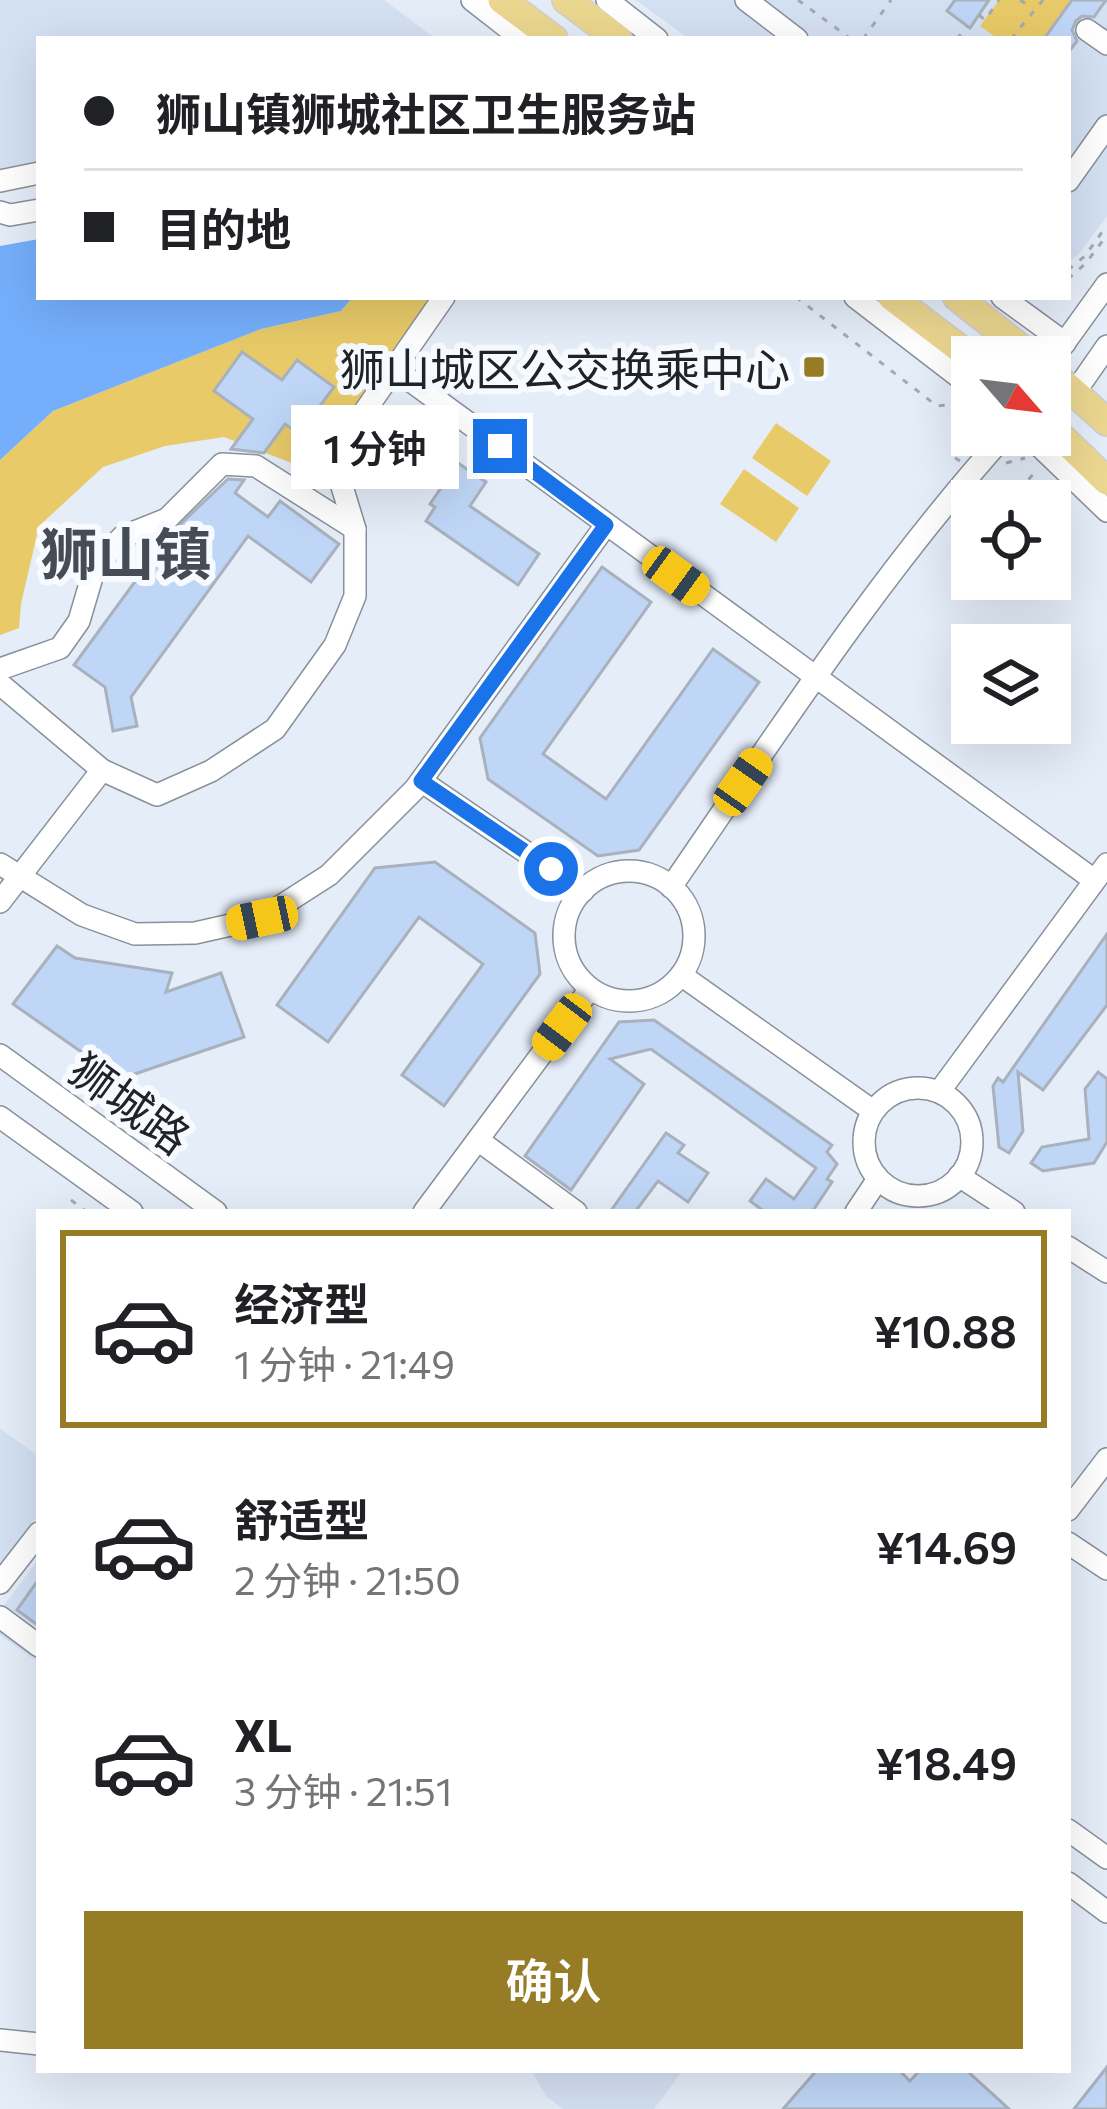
<!DOCTYPE html>
<html lang="zh">
<head>
<meta charset="utf-8">
<style>
	:root { --surface:#fff; --page:#f2f2f2; --text:#202124; --muted:#757577; --line:#e0e0e0; --accent:#967d25 }
	body { margin:0; font-family:Commissioner,"Noto Sans SC",sans-serif; background:var(--page); color:var(--text); height:100vh; display:flex; flex-direction:column; font-size:45px; white-space:nowrap }
	* { box-sizing:border-box; margin:0 }
	p { font-size:39px; color:var(--muted) }
	.icon { flex:none; width:66px; height:66px; fill:none; stroke:currentColor; stroke-width:2; stroke-linecap:round; stroke-linejoin:round }
	.map { position:relative; flex:1; overflow:hidden }
	.panel { position:absolute; left:36px; top:1209px; width:1035px; height:864px; display:flex; flex-direction:column; background:var(--surface); border-radius:0px; box-shadow:0 12px 48px #0002 }
	.panel>* { flex:none }
	.hud { position:absolute; left:36px; top:36px; width:1035px; height:264px; border-radius:0px; box-shadow:0 12px 48px #0002; display:grid; align-content:center; height:264px; padding:0 48px; background:var(--surface) }
	.needle { width:78px; rotate:118deg }
	.tools { position:absolute; left:951px; top:336px; display:grid; gap:24px }
	.tools a { display:grid; place-items:center; width:120px; height:120px; border-radius:0px; background:var(--surface); box-shadow:0 12px 48px #0002; font-size:60px }
	.end { position:absolute; width:54px; height:54px; margin:-27px; border:15px solid #1a73e8; background:#fff; box-shadow:0 0 0 6px #fff }
	.from { border-radius:50% }
	.bubble { position:absolute; height:84px; border-radius:0px; background:var(--surface); box-shadow:0 12px 48px #0002; font-size:39px; font-weight:600; line-height:84px; text-align:center }
	.car { position:absolute; width:36px; height:72px; margin:-36px -18px; border-radius:15px; box-shadow:0 0 9px 3px #0007; background:linear-gradient(#f5c518 24%,#345 0 40%,#f5c518 0 76%,#345 0 86%,#f5c518 0) }
	.hud b { display:flex; align-items:center; gap:42px; height:114px; font-size:45px }
	.hud b+b { border-top:3px solid var(--line) }
	.hud i { width:30px; height:30px; background:var(--text) }
	ul { padding:21px 0 0; list-style:none }
	li { display:flex; align-items:center; gap:36px; height:198px; margin:0 24px 18px; padding:0 24px; border:6px solid transparent; border-radius:0px }
	li div { flex:1 }
	li b { display:block; font-size:45px }
	li em { font-style:normal; font-weight:600 }
	li.on { border-color:var(--accent) }
	li>.icon { width:108px; height:108px; stroke-width:1.5 }
	.cta { display:flex; gap:24px; margin-top:auto; padding:24px 48px }
	.cta a { flex:1; height:138px; border-radius:0px; background:var(--accent); color:#fff; font-size:48px; font-weight:600; line-height:138px; text-align:center }
	.map>svg:first-child { display:block }
</style>
</head>
<body>
<div class="map">
<svg width="1107" height="2109" viewBox="0 0 1107 2109">
	<rect width="100%" height="100%" fill="#e5edf9"/>
	<!-- built -->
	<g fill="#d4e1f3">
		<path d="M 0,0 L 384,0 L 436,39 L 39,39 L 39,185 L 0,192 Z"/>
		<path d="M 636,0 L 1107,0 L 1107,216 L 1080,253 L 1068,262 L 1068,39 L 689,39 Z"/>
		<path d="M 0,1429 L 39,1456 L 39,1514 L 0,1563 Z"/>
		<path d="M 39,1558 L 39,1663 L 0,1635 L 0,1611 Z"/>
		<path d="M 531,2070 L 683,2070 L 654,2109 L 563,2109 L 546,2096 Z"/>
	</g>
	<!-- green -->
	<g fill="#e8ca68">
		<path d="M 999,0 L 1071,0 L 1044,39 L 998,39 L 980,26 Z"/>
		<path d="M 353,297 L 430,297 L 310,470 L 224,437 L 165,446 L 103,467 L 39,526 L 21,604 L 19,628 L 0,635 L 0,460 L 53,411 L 261,329 L 341,311 Z"/>
		<path d="M 776,423 L 831,461 L 807,496 L 752,458 Z"/>
		<path d="M 744,469 L 799,508 L 776,542 L 720,504 Z"/>
	</g>
	<!-- water -->
	<path fill="#75affc" d="M 39,239 L 39,297 L 353,297 L 341,311 L 261,329 L 53,411 L 0,460 L 0,246 Z"/>
	<!-- building -->
	<g fill="#bfd6f6" stroke="#a9b1bc" stroke-width="3">
		<path d="M 955,0 L 989,0 L 970,28 L 947,11 Z"/>
		<path d="M 1072,0 L 1106,0 L 1094,17 L 1082,16 L 1076,21 L 1072,30 L 1077,41 L 1068,53 L 1068,39 L 1044,39 Z"/>
		<path d="M 242,352 L 282,380 L 297,360 L 334,387 L 299,434 L 285,424 L 264,453 L 231,449 L 253,419 L 214,391 Z"/>
		<path d="M 458,463 L 486,482 L 470,506 L 539,554 L 518,585 L 426,521 L 435,507 L 430,504 Z"/>
		<path d="M 228,479 L 244,480 L 235,493 L 268,517 L 280,501 L 339,544 L 311,582 L 248,536 L 131,697 L 137,726 L 113,731 L 105,687 L 74,665 L 169,535 Z"/>
		<path d="M 602,567 L 651,602 L 543,754 L 606,799 L 713,649 L 759,682 L 639,850 L 598,856 L 488,779 L 480,738 Z"/>
		<path d="M 435,862 L 535,933 L 540,974 L 444,1106 L 402,1075 L 483,964 L 419,917 L 328,1042 L 277,1005 L 375,868 Z"/>
		<path d="M 1107,934 L 1107,1005 L 1043,1090 L 1018,1072 L 1023,1131 L 1009,1153 L 999,1147 L 993,1086 L 998,1078 L 1003,1082 Z"/>
		<path d="M 57,946 L 75,958 L 172,973 L 166,992 L 221,973 L 244,1037 L 120,1079 L 13,1004 Z"/>
		<path d="M 654,1020 L 832,1145 L 827,1152 L 837,1164 L 827,1179 L 832,1182 L 812,1212 L 765,1212 L 750,1201 L 766,1179 L 794,1199 L 816,1168 L 651,1049 L 610,1059 L 644,1084 L 571,1190 L 525,1156 L 619,1022 Z"/>
		<path d="M 1098,1072 L 1107,1079 L 1107,1142 L 1094,1163 L 1043,1171 L 1031,1163 L 1042,1147 L 1089,1139 L 1085,1089 Z"/>
		<path d="M 666,1133 L 684,1145 L 678,1153 L 708,1173 L 688,1202 L 658,1181 L 635,1212 L 610,1212 Z"/>
		<path d="M 39,1579 L 39,1626 L 17,1610 Z"/>
		<path d="M 1107,2067 L 1107,2109 L 1074,2109 Z"/>
		<path d="M 817,2070 L 899,2070 L 910,2081 L 920,2070 L 966,2070 L 1009,2109 L 783,2109 Z"/>
	</g>
	<g fill="none" stroke-linecap="round" stroke-linejoin="round">
		<defs>
			<g id="minor">
				<path d="M 472,0 L 522,39"/>
				<path d="M 607,0 L 657,39"/>
				<path d="M 746,0 L 797,39"/>
				<path d="M 1087,30 L 1107,44"/>
				<path d="M 0,181 L 39,173"/>
				<path d="M 1068,181 L 1107,126"/>
				<path d="M 0,212 L 10,215 L 39,210"/>
				<path d="M 855,297 L 972,387"/>
				<path d="M 1002,297 L 1065,343"/>
				<path d="M 1050,363 L 1107,284"/>
				<path d="M 393,368 L 1094,880"/>
				<path d="M 1050,401 L 1075,392 L 1107,346"/>
				<path d="M 1028,435 L 1107,511"/>
				<path d="M 0,669 L 60,648 L 79,621 L 95,567 L 122,537 L 167,519 L 222,464 L 256,466 L 355,529"/>
				<path d="M 0,684 L 102,770"/>
				<path d="M 421,781 L 583,891"/>
				<path d="M 0,864 L 82,915 L 135,934 L 195,933 L 262,918 L 329,875 L 415,789 L 606,525"/>
				<circle cx="629" cy="936" r="65"/>
				<path d="M 671,887 C 777,733 880,574 1005,435"/>
				<path d="M 0,902 L 102,770 L 157,795 L 211,771 L 275,729 L 335,645 L 355,596 L 355,529 L 333,457 L 444,297"/>
				<path d="M 681,975 L 873,1111"/>
				<path d="M 0,1055 L 216,1212"/>
				<circle cx="918" cy="1142" r="54"/>
				<path d="M 939,1092 L 1107,864"/>
				<path d="M 0,1117 L 132,1212"/>
				<path d="M 478,1140 L 576,1212"/>
				<path d="M 959,1176 L 1014,1212"/>
				<path d="M 424,1212 L 590,989"/>
				<path d="M 856,1212 L 878,1179"/>
				<path d="M 1068,1247 L 1107,1272"/>
				<path d="M 1068,1510 L 1107,1459"/>
				<path d="M 1068,1543 L 1107,1569"/>
				<path d="M 0,1583 L 39,1533"/>
				<path d="M 0,1617 L 39,1646"/>
				<path d="M 1068,1830 L 1107,1858"/>
				<path d="M 1068,1883 L 1107,1912"/>
				<path d="M 0,2040 L 39,2044"/>
			</g>
			<g id="major">
				<path d="M 502,0 L 554,39"/>
				<path d="M 566,0 L 618,39"/>
				<path d="M 892,297 L 972,358"/>
				<path d="M 957,297 L 1032,357"/>
				<path d="M 1050,371 L 1107,422"/>
				<path d="M 1050,426 L 1107,481"/>
			</g>
		</defs>
		<!-- minor casing -->
		<use href="#minor" stroke="#88909a" stroke-width="24"/>
		<!-- major casing -->
		<use href="#major" stroke="#cecfcf" stroke-width="30"/>
		<!-- path -->
		<g stroke="#a3aab3" stroke-width="3" stroke-dasharray="6 9" stroke-linecap="butt">
			<path d="M 798,0 L 851,39"/>
			<path d="M 1020,0 L 1033,8"/>
			<path d="M 979,15 L 985,20 L 999,0"/>
			<path d="M 863,39 L 891,0"/>
			<path d="M 957,39 L 967,26"/>
			<path d="M 1011,39 L 1043,0"/>
			<path d="M 1068,270 L 1085,256 L 1107,225"/>
			<path d="M 1068,279 L 1086,263 L 1107,235"/>
			<path d="M 796,297 L 937,406 L 960,404"/>
			<path d="M 962,453 L 969,435 L 969,404"/>
			<path d="M 960,461 L 951,455 L 963,431 L 960,400"/>
			<path d="M 1006,463 L 1025,458"/>
			<path d="M 987,481 L 997,488 L 1028,480 L 1036,471"/>
			<path d="M 71,1200 L 87,1212"/>
		</g>
		<!-- minor -->
		<use href="#minor" stroke="#fff" stroke-width="21"/>
		<!-- major -->
		<use href="#major" stroke="#ecd790" stroke-width="27"/>
	</g>
	<g fill="none" stroke-linecap="round" stroke-linejoin="round">
		<!-- route -->
		<path stroke="#1a73e8" stroke-width="15" d="M 500,446 L 606,525 L 421,781 L 551,869"/>
	</g>
	<!-- markers -->
	<rect fill="#967d25" stroke="#f7faff" stroke-width="4.5" x="802" y="355" width="24" height="24" rx="6"/>
	<g text-anchor="middle" dominant-baseline="central" stroke-width="12" stroke-linejoin="round" paint-order="stroke">
		<!-- poi labels -->
		<g font-size="45" fill="#202327" stroke="#f7faff" text-anchor="end">
			<text x="790" y="367">狮山城区公交换乘中心</text>
		</g>
		<!-- street labels -->
		<g font-size="45" fill="#202327" stroke="#f7faff">
			<text transform="translate(131 1102) rotate(36)">狮城路</text>
		</g>
		<!-- district labels -->
		<g font-size="57" font-weight="bold" fill="#454c55" stroke="#f7faff">
			<text x="126" y="552">狮山镇</text>
		</g>
	</g>
</svg>
<div class="tools">
<a><svg class="needle" viewBox="-14 -14 28 28"><path d="M0-13l5 13h-10z" fill="#e53935"/><path d="M0 13l5-13h-10z" fill="#757577"/></svg></a>
<a><svg class="icon" aria-label="locate" viewBox="0 0 24 24"><circle cx="12" cy="12" r="6"/><path d="M12 2v4M12 18v4M2 12h4M18 12h4"/></svg></a>
<a><svg class="icon" aria-label="layers" viewBox="0 0 24 24"><path d="M12 4l9 5-9 5-9-5zM3 14l9 5 9-5"/></svg></a>
</div>
<i class="end from" style="left:551px;top:869px"></i>
<i class="end" style="left:500px;top:446px"></i>
<div class="bubble" style="left:291px;top:405px;width:168px">1 分钟</div>
<i class="car" style="left:676px;top:576px;rotate:126deg"></i>
<i class="car" style="left:743px;top:782px;rotate:35deg"></i>
<i class="car" style="left:262px;top:918px;rotate:258deg"></i>
<i class="car" style="left:562px;top:1027px;rotate:217deg"></i>
<div class="hud">
<b><i class="from"></i>狮山镇狮城社区卫生服务站</b>
<b><i></i>目的地</b>
</div>
<section class="panel">
<ul>
<li class="on"><svg class="icon" aria-label="car" viewBox="0 0 24 24"><path d="M5 17H2v-5l4-1 3-4h7l3 4 3 1v5h-3M9 17h6M6 11h13"/><circle cx="7" cy="17" r="2"/><circle cx="17" cy="17" r="2"/></svg><div><b>经济型</b><p>1 分钟 · 21:49</p></div><em>¥10.88</em></li>
<li><svg class="icon" aria-label="car" viewBox="0 0 24 24"><path d="M5 17H2v-5l4-1 3-4h7l3 4 3 1v5h-3M9 17h6M6 11h13"/><circle cx="7" cy="17" r="2"/><circle cx="17" cy="17" r="2"/></svg><div><b>舒适型</b><p>2 分钟 · 21:50</p></div><em>¥14.69</em></li>
<li><svg class="icon" aria-label="car" viewBox="0 0 24 24"><path d="M5 17H2v-5l4-1 3-4h7l3 4 3 1v5h-3M9 17h6M6 11h13"/><circle cx="7" cy="17" r="2"/><circle cx="17" cy="17" r="2"/></svg><div><b>XL</b><p>3 分钟 · 21:51</p></div><em>¥18.49</em></li>
</ul>
<div class="cta"><a>确认</a></div>
</section>
</div>
</body>
</html>
